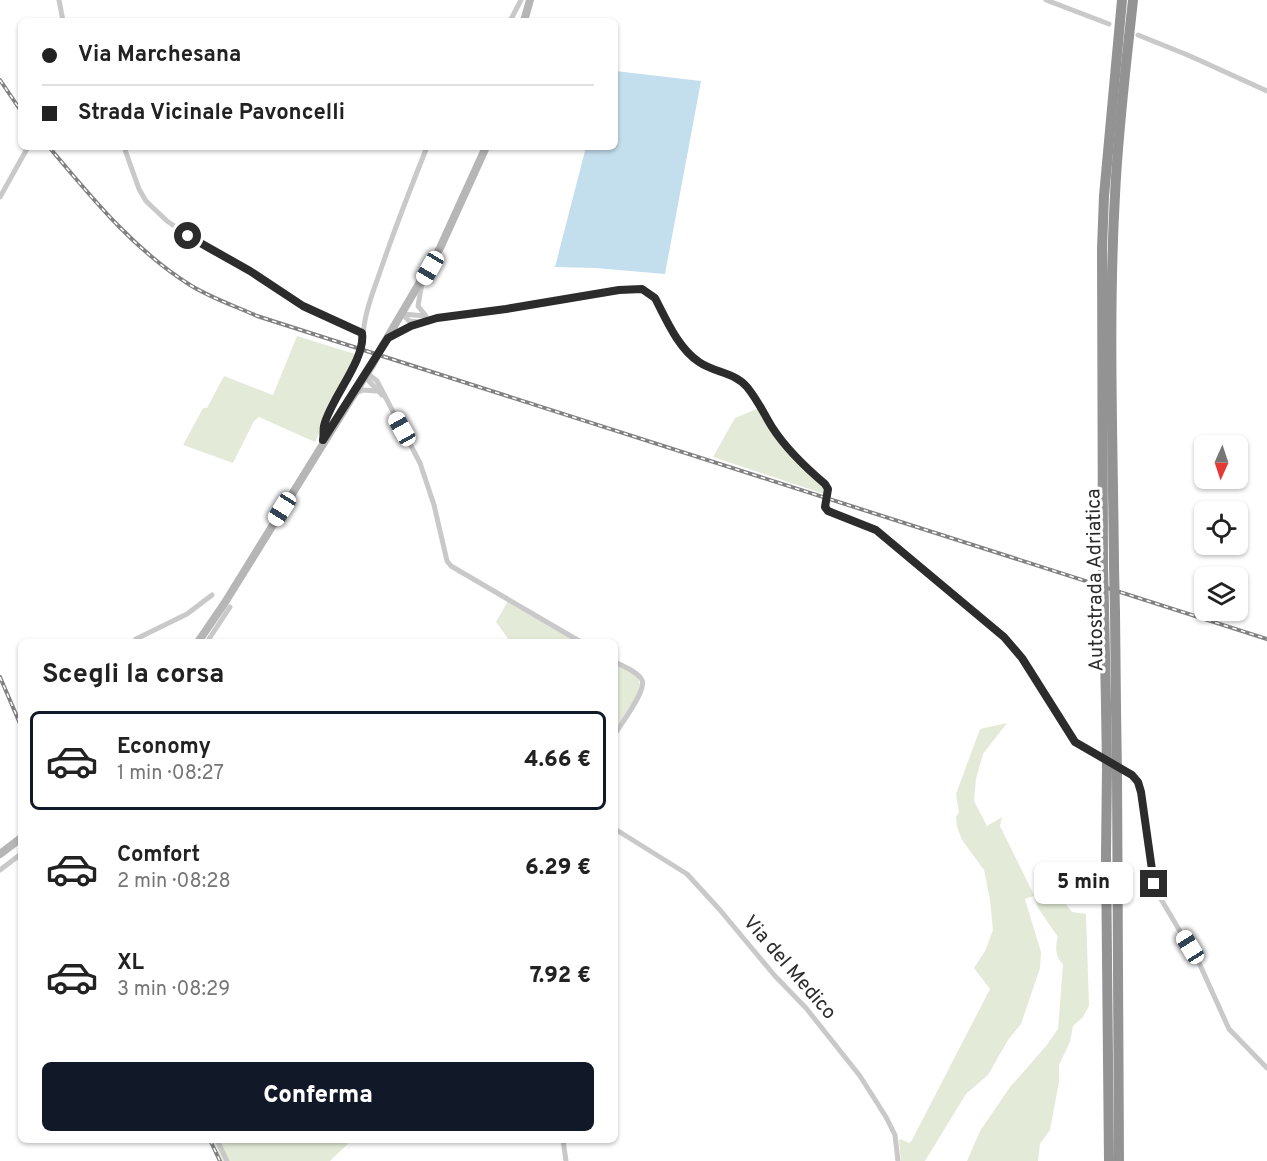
<!DOCTYPE html>
<html lang="it">
<head>
<meta charset="utf-8">
<style>
	:root { --surface:#fff; --page:#f2f2f2; --text:#222; --muted:#767676; --line:#e0e0e0; --accent:#111827 }
	body { margin:0; font-family:Overpass,sans-serif; background:var(--page); color:var(--text); height:100vh; display:flex; flex-direction:column; font-size:22px; white-space:nowrap }
	* { box-sizing:border-box; margin:0 }
	p { font-size:20px; color:var(--muted) }
	.icon { flex:none; width:33px; height:33px; fill:none; stroke:currentColor; stroke-width:2; stroke-linecap:round; stroke-linejoin:round }
	.map { position:relative; flex:1; overflow:hidden }
	.drawer { position:absolute; left:18px; top:639px; width:600px; height:504px; display:flex; flex-direction:column; background:var(--surface); border-radius:9px; box-shadow:0 2px 4px #0004 }
	.drawer>* { flex:none }
	.guide { position:absolute; left:18px; top:18px; width:600px; height:132px; border-radius:9px; box-shadow:0 2px 4px #0004; display:grid; align-content:center; height:132px; padding:0 24px; background:var(--surface) }
	.needle { width:39px; rotate:183deg }
	.buttons { position:absolute; left:1194px; top:435px; display:grid; gap:12px }
	.buttons a { display:grid; place-items:center; width:54px; height:54px; border-radius:9px; background:var(--surface); box-shadow:0 2px 4px #0004; font-size:30px }
	.end { position:absolute; width:27px; height:27px; margin:-14px; border:8px solid #2c2c2c; background:#fff; box-shadow:0 0 0 3px #fff }
	.from { border-radius:50% }
	.bubble { position:absolute; height:42px; border-radius:9px; background:var(--surface); box-shadow:0 2px 4px #0004; font-size:20px; font-weight:800; line-height:42px; text-align:center }
	.car { position:absolute; width:18px; height:36px; margin:-18px -9px; border-radius:8px; box-shadow:0 0 4px 2px #0007; background:linear-gradient(#fff 24%,#345 0 40%,#fff 0 76%,#345 0 86%,#fff 0) }
	.guide b { display:flex; align-items:center; gap:21px; height:57px; font-size:22px }
	.guide b+b { border-top:2px solid var(--line) }
	.guide i { width:15px; height:15px; background:var(--text) }
	ul { padding:0; list-style:none }
	li { display:flex; align-items:center; gap:18px; height:99px; margin:0 12px 9px; padding:0 12px; border:3px solid transparent; border-radius:9px }
	li div { flex:1 }
	li b { display:block; font-size:22px }
	li em { font-style:normal; font-weight:800 }
	li.active { border-color:var(--accent) }
	li>.icon { width:54px; height:54px; stroke-width:1.5 }
	h2 { padding:0 24px; font-size:27px; line-height:72px }
	.cta { display:flex; gap:12px; margin-top:auto; padding:12px 24px }
	.cta a { flex:1; height:69px; border-radius:9px; background:var(--accent); color:#fff; font-size:24px; font-weight:800; line-height:69px; text-align:center }
	.map>svg:first-child { display:block }
</style>
</head>
<body>
<div class="map">
<svg width="1267" height="1161" viewBox="0 0 1267 1161">
	<rect width="100%" height="100%" fill="#fff"/>
	<!-- green -->
	<g fill="#e3ebd8">
		<path d="M 297,336 L 355,354 L 315,442 L 259,417 L 254,421 L 233,463 L 183,445 L 203,408 L 207,408 L 224,376 L 273,395 Z"/>
		<path d="M 759,408 L 775,432 L 824,485 L 827,495 L 713,457 L 735,418 Z"/>
		<path d="M 508,601 L 579,642 L 508,642 L 509,640 L 496,622 Z"/>
		<path d="M 615,662 L 638,677 L 641,689 L 615,730 Z"/>
		<path d="M 1007,723 L 983,754 L 976,779 L 974,801 L 987,826 L 1002,817 L 1000,826 L 1034,895 L 1050,890 L 1055,890 L 1072,912 L 1086,914 L 1089,1006 L 1083,1017 L 1073,1026 L 1070,1042 L 1059,1065 L 1059,1082 L 1050,1130 L 1040,1144 L 1038,1161 L 967,1161 L 980,1131 L 1010,1087 L 1046,1046 L 1058,1029 L 1063,964 C 1055,957 1055,946 1058,937 L 1038,908 L 1034,896 L 1025,899 L 1041,952 L 1040,968 L 1021,1024 L 1008,1040 L 988,1075 L 966,1094 L 925,1161 L 901,1161 L 899,1140 L 901,1139 L 909,1143 L 912,1140 L 990,989 L 974,968 L 985,951 L 993,930 L 990,900 L 984,870 L 962,840 L 957,827 L 956,816 L 959,813 L 956,794 L 980,729 Z"/>
		<path d="M 213,1140 L 352,1140 L 330,1161 L 222,1161 Z"/>
	</g>
	<!-- water -->
	<path fill="#c3deed" d="M 615,71 L 701,81 L 665,274 L 596,268 L 555,267 L 586,147 L 615,147 Z"/>
	<g fill="none" stroke-linecap="round" stroke-linejoin="round">
		<!-- street -->
		<g stroke="#c9c9c9" stroke-width="5">
			<path d="M 59,0 L 63,21"/>
			<path d="M 1046,0 L 1109,24"/>
			<path d="M 510,21 L 521,0"/>
			<path d="M 1138,35 L 1190,56 L 1267,91"/>
			<path d="M 124,147 L 139,189 L 146,201 L 167,221 L 209,250 L 250,271 L 293,301 L 362,333"/>
			<path d="M 0,197 L 28,147"/>
			<path d="M 422,283 L 418,306 L 426,316"/>
			<path d="M 403,314 L 425,316"/>
			<path d="M 403,314 L 409,321 L 419,322"/>
			<path d="M 388,338 L 411,326 L 437,318 L 506,309 L 619,290 L 642,289 L 655,298 C 666,319 678,349 699,362 C 713,372 731,371 744,384 C 756,396 763,412 772,427 C 786,449 805,467 825,484 C 830,493 822,502 828,511 L 876,530 L 1004,637 L 1022,658 L 1075,742 L 1108,761"/>
			<path d="M 363,340 C 363,316 373,292 381,269 C 395,228 411,187 427,147"/>
			<path d="M 367,373 L 377,381 L 420,463 L 434,505 L 447,561 L 451,566 L 581,642"/>
			<path d="M 367,374 L 368,380 L 382,395"/>
			<path d="M 356,393 L 363,390 L 376,391"/>
			<path d="M 323,440 L 324,425 L 357,356"/>
			<path d="M 136,639 L 187,614 L 212,595"/>
			<path d="M 207,642 L 230,607"/>
			<path d="M 615,662 C 623,666 638,672 642,680 C 647,690 621,724 615,734"/>
			<path d="M 1116,766 L 1132,775 L 1140,787 L 1155,889 L 1200,965 L 1229,1029 L 1267,1068"/>
			<path d="M 615,829 L 687,874 L 720,910 L 775,976 L 806,1008 L 860,1076 L 886,1117 L 895,1135 L 898,1161"/>
			<path d="M 0,870 L 21,854"/>
			<path d="M 217,1140 L 227,1161"/>
			<path d="M 563,1140 L 566,1161"/>
		</g>
		<!-- secondary -->
		<g stroke="#b6b6b6" stroke-width="8">
			<path d="M 524,21 L 530,0"/>
			<path d="M 383,345 L 440,248 L 486,147"/>
			<path d="M 198,642 L 224,604 L 372,365"/>
			<path d="M 0,854 L 21,838"/>
		</g>
		<!-- highway -->
		<g stroke="#939393" stroke-width="10">
			<path d="M 1103,565 L 1102,249 L 1104,196 L 1122,0"/>
			<path d="M 1114,567 C 1113,443 1108,319 1115,195 C 1118,130 1126,65 1133,0"/>
			<path d="M 1104,607 L 1106,705"/>
			<path d="M 1115,612 L 1116,708"/>
			<path d="M 1107,768 L 1106,854 L 1109,1161"/>
			<path d="M 1117,774 L 1119,1161"/>
		</g>
		<defs>
			<g id="rail">
				<path d="M 0,80 L 21,111"/>
				<path d="M 49,147 C 92,198 133,249 190,285 C 211,298 235,306 257,316 L 1267,639"/>
				<path d="M 0,677 L 21,726"/>
				<path d="M 210,1140 L 220,1161"/>
			</g>
		</defs>
		<!-- rail casing -->
		<use href="#rail" stroke="#818181" stroke-width="4"/>
		<!-- rail -->
		<use href="#rail" stroke="#fff" stroke-width="1.5" stroke-dasharray="4.5" stroke-linecap="butt"/>
		<!-- street-bridge -->
		<path stroke="#c9c9c9" stroke-width="5" d="M 357,356 L 363,340"/>
		<!-- secondary-bridge -->
		<path stroke="#b6b6b6" stroke-width="8" d="M 372,365 L 383,345"/>
		<!-- highway-bridge -->
		<g stroke="#939393" stroke-width="10">
			<path d="M 1103,565 L 1104,607"/>
			<path d="M 1114,567 L 1115,612"/>
			<path d="M 1106,705 L 1107,768"/>
			<path d="M 1116,708 L 1117,774"/>
		</g>
	</g>
	<g fill="none" stroke-linecap="round" stroke-linejoin="round">
		<!-- route -->
		<path stroke="#2c2c2c" stroke-width="8" d="M 188,236 L 250,271 L 303,306 L 362,333 C 366,360 330,399 324,426 C 323,430 324,436 323,440 L 388,338 L 411,326 L 437,318 L 506,309 L 619,290 L 642,289 L 655,298 C 666,319 678,348 699,362 C 715,373 734,372 747,387 C 757,399 764,414 772,427 C 786,449 805,467 825,484 L 828,489 L 825,507 L 828,511 L 876,530 L 1004,637 L 1022,658 L 1075,742 L 1132,775 L 1138,782 L 1141,792 L 1154,884"/>
	</g>
	<g text-anchor="middle" dominant-baseline="central" stroke-width="6" stroke-linejoin="round" paint-order="stroke">
		<!-- street labels -->
		<g font-size="20" fill="#2c2c2c" stroke="#fff">
			<text transform="translate(1096 580) rotate(-91)">Autostrada Adriatica</text>
			<text transform="translate(789 968) rotate(49)">Via del Medico</text>
		</g>
	</g>
</svg>
<div class="buttons">
<a><svg class="needle" viewBox="-14 -14 28 28"><path d="M0-13l5 13h-10z" fill="#e53935"/><path d="M0 13l5-13h-10z" fill="#767676"/></svg></a>
<a><svg class="icon" aria-label="locate" viewBox="0 0 24 24"><circle cx="12" cy="12" r="6"/><path d="M12 2v4M12 18v4M2 12h4M18 12h4"/></svg></a>
<a><svg class="icon" aria-label="layers" viewBox="0 0 24 24"><path d="M12 4l9 5-9 5-9-5zM3 14l9 5 9-5"/></svg></a>
</div>
<i class="end from" style="left:188px;top:236px"></i>
<i class="end" style="left:1154px;top:884px"></i>
<div class="bubble" style="left:1034px;top:862px;width:99px">5 min</div>
<i class="car" style="left:430px;top:268px;rotate:210deg"></i>
<i class="car" style="left:402px;top:429px;rotate:331deg"></i>
<i class="car" style="left:282px;top:509px;rotate:212deg"></i>
<i class="car" style="left:1190px;top:947px;rotate:328deg"></i>
<div class="guide">
<b><i class="from"></i>Via Marchesana</b>
<b><i></i>Strada Vicinale Pavoncelli</b>
</div>
<section class="drawer">
<h2>Scegli la corsa</h2>
<ul>
<li class="active"><svg class="icon" aria-label="car" viewBox="0 0 24 24"><path d="M5 17H2v-5l4-1 3-4h7l3 4 3 1v5h-3M9 17h6M6 11h13"/><circle cx="7" cy="17" r="2"/><circle cx="17" cy="17" r="2"/></svg><div><b>Economy</b><p>1 min · 08:27</p></div><em>4.66 €</em></li>
<li><svg class="icon" aria-label="car" viewBox="0 0 24 24"><path d="M5 17H2v-5l4-1 3-4h7l3 4 3 1v5h-3M9 17h6M6 11h13"/><circle cx="7" cy="17" r="2"/><circle cx="17" cy="17" r="2"/></svg><div><b>Comfort</b><p>2 min · 08:28</p></div><em>6.29 €</em></li>
<li><svg class="icon" aria-label="car" viewBox="0 0 24 24"><path d="M5 17H2v-5l4-1 3-4h7l3 4 3 1v5h-3M9 17h6M6 11h13"/><circle cx="7" cy="17" r="2"/><circle cx="17" cy="17" r="2"/></svg><div><b>XL</b><p>3 min · 08:29</p></div><em>7.92 €</em></li>
</ul>
<div class="cta"><a>Conferma</a></div>
</section>
</div>
</body>
</html>
